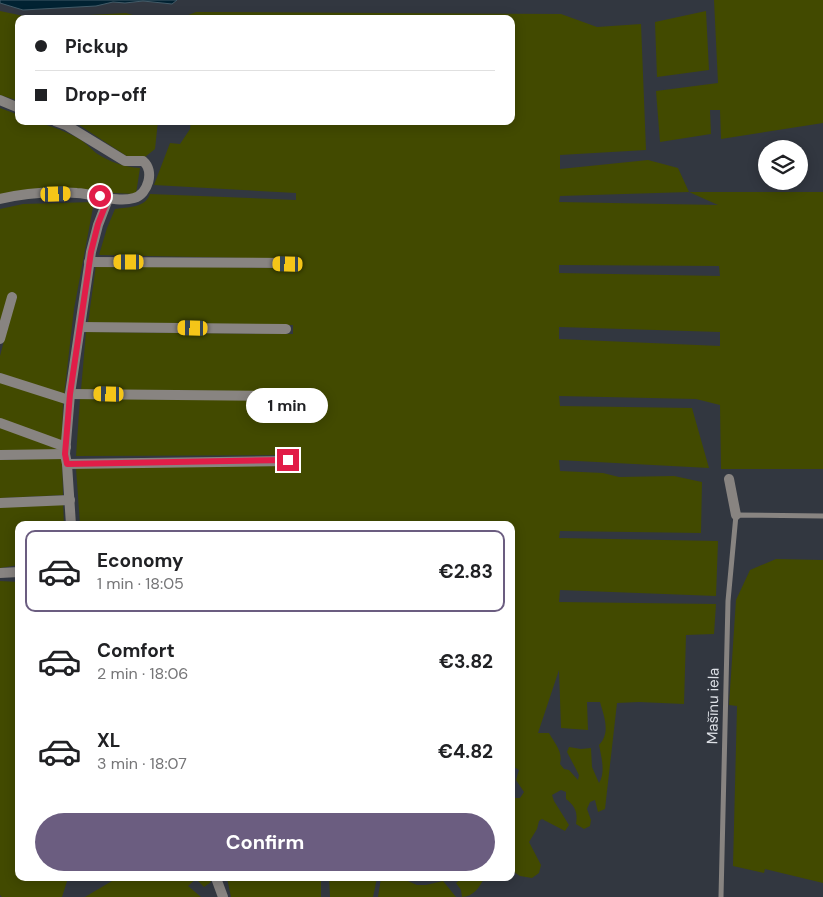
<!DOCTYPE html>
<html lang="en">
<head>
<meta charset="utf-8">
<style>
	:root { --surface:#fff; --page:#f2f2f2; --text:#202124; --muted:#757577; --line:#e0e0e0; --accent:#6b5d80 }
	body { margin:0; font-family:"DM Sans",sans-serif; background:var(--page); color:var(--text); height:100vh; display:flex; flex-direction:column; font-size:19px; white-space:nowrap }
	* { box-sizing:border-box; margin:0 }
	p { font-size:16px; color:var(--muted) }
	.icon { flex:none; width:28px; height:28px; fill:none; stroke:currentColor; stroke-width:2; stroke-linecap:round; stroke-linejoin:round }
	.map { position:relative; flex:1; overflow:hidden }
	.panel { position:absolute; left:15px; top:521px; width:500px; height:360px; display:flex; flex-direction:column; background:var(--surface); border-radius:10px; box-shadow:0 2px 12px #0003 }
	.panel>* { flex:none }
	.top-card { position:absolute; left:15px; top:15px; width:500px; height:110px; border-radius:10px; box-shadow:0 2px 12px #0003; display:grid; align-content:center; height:110px; padding:0 20px; background:var(--surface) }
	.tools { position:absolute; left:758px; top:140px; display:grid; gap:10px }
	.tools a { display:grid; place-items:center; width:50px; height:50px; border-radius:50%; background:var(--surface); box-shadow:0 2px 12px #0003; font-size:25px }
	.end { position:absolute; width:22px; height:22px; margin:-11px; border:6px solid #e11d48; background:#fff; box-shadow:0 0 0 2px #fff }
	.from { border-radius:50% }
	.bubble { position:absolute; height:35px; border-radius:18px; background:var(--surface); box-shadow:0 2px 12px #0003; font-size:16px; font-weight:700; line-height:35px; text-align:center }
	.car { position:absolute; width:15px; height:30px; margin:-15px -8px; border-radius:6px; box-shadow:0 0 4px 1px #0007; background:linear-gradient(#f5c518 24%,#345 0 40%,#f5c518 0 76%,#345 0 86%,#f5c518 0) }
	.top-card b { display:flex; align-items:center; gap:18px; height:48px; font-size:19px }
	.top-card b+b { border-top:1px solid var(--line) }
	.top-card i { width:12px; height:12px; background:var(--text) }
	ul { padding:9px 0 0; list-style:none }
	li { display:flex; align-items:center; gap:15px; height:82px; margin:0 10px 8px; padding:0 10px; border:2px solid transparent; border-radius:10px }
	li div { flex:1 }
	li b { display:block; font-size:19px }
	li em { font-style:normal; font-weight:700 }
	li.selected { border-color:var(--accent) }
	li>.icon { width:45px; height:45px; stroke-width:1.5 }
	.cta { display:flex; gap:10px; margin-top:auto; padding:10px 20px }
	.cta a { flex:1; height:58px; border-radius:30px; background:var(--accent); color:#fff; font-size:20px; font-weight:700; line-height:58px; text-align:center }
	.map>svg:first-child { display:block }
</style>
</head>
<body>
<div class="map">
<svg width="823" height="897" viewBox="0 0 823 897">
	<rect width="100%" height="100%" fill="#323740"/>
	<!-- green -->
	<g fill="#424a00" fill-rule="evenodd">
		<path d="M 714,0 L 823,0 L 823,123 L 721,139 L 720,110 L 710,110 L 711,134 L 660,142 L 656,91 L 718,83 Z"/>
		<path d="M 0,11 L 33,18 L 126,13 L 147,19 L 19,19 L 19,101 L 0,95 Z"/>
		<path d="M 706,11 L 709,70 L 657,77 L 655,22 Z"/>
		<path d="M 196,12 L 561,14 L 597,27 L 641,24 L 646,150 L 560,155 L 560,169 L 648,160 L 678,168 L 689,192 L 823,192 L 823,469 L 721,469 L 720,405 L 696,399 L 559,396 L 560,406 L 692,408 L 709,468 L 559,460 L 560,471 L 603,473 L 619,477 L 674,476 L 702,482 L 701,533 L 560,531 L 559,538 L 718,541 L 716,596 L 560,590 L 559,602 L 716,604 L 714,634 L 686,635 L 684,704 L 639,702 L 617,703 L 605,809 L 598,812 L 595,800 L 590,802 L 587,809 L 591,820 L 590,826 L 584,829 L 576,824 C 578,812 575,806 566,799 L 566,792 L 561,790 L 552,795 L 554,801 L 569,825 L 565,831 L 542,819 L 539,821 L 537,829 L 529,842 L 541,865 L 539,873 L 532,878 L 520,876 L 511,870 L 511,841 L 514,841 L 511,835 L 511,798 L 520,798 L 524,792 L 516,780 L 519,770 L 511,765 L 511,525 L 80,524 L 76,468 L 294,464 L 293,455 L 76,456 L 80,398 L 292,400 L 292,392 L 81,390 L 86,332 L 293,334 L 293,325 L 88,323 L 96,265 L 294,268 L 294,259 L 99,255 L 107,228 L 115,209 C 129,207 145,208 150,194 L 296,200 L 296,193 L 154,185 L 170,143 L 180,144 L 190,129 L 191,121 L 511,121 L 511,19 L 178,19 ZM 689,192 L 718,205 L 559,202 L 560,196 ZM 559,265 L 719,266 L 720,276 L 559,273 ZM 559,327 L 720,332 L 720,346 L 559,339 ZM 559,670 L 561,728 L 588,730 L 587,702 L 600,702 C 604,717 611,732 599,745 C 601,756 606,772 599,783 L 592,767 L 591,748 L 581,749 L 569,747 L 567,752 L 579,775 L 578,780 L 569,770 L 564,769 L 560,764 C 563,751 555,744 549,733 L 538,733 Z"/>
		<path d="M 0,108 L 19,115 L 19,121 C 41,121 62,129 81,140 C 87,144 91,149 96,153 C 110,162 124,167 140,168 L 136,194 L 113,193 L 107,189 L 26,191 L 0,196 Z"/>
		<path d="M 73,121 L 158,121 L 155,149 L 145,157 L 128,157 Z"/>
		<path d="M 94,202 L 74,309 L 64,396 L 0,373 L 0,356 L 16,294 L 0,326 L 0,209 L 23,204 Z"/>
		<path d="M 0,381 L 63,402 L 62,442 L 0,420 Z"/>
		<path d="M 0,425 L 62,449 L 62,453 L 0,452 Z"/>
		<path d="M 62,458 L 63,495 L 0,498 L 0,460 Z"/>
		<path d="M 63,502 L 64,525 L 19,525 L 19,565 L 0,568 L 0,506 Z"/>
		<path d="M 776,559 L 823,560 L 823,883 L 765,869 L 764,873 L 733,866 L 737,706 L 729,705 L 736,600 L 750,570 Z"/>
		<path d="M 0,581 L 19,582 L 19,792 L 15,793 L 19,799 L 19,878 L 68,878 L 62,897 L 2,897 L 0,895 Z"/>
		<path d="M 117,878 L 120,878 L 124,881 L 128,878 L 209,878 L 211,882 L 204,887 L 196,879 L 188,886 L 201,897 L 85,897 Z"/>
		<path d="M 227,878 L 321,878 L 321,897 L 231,897 Z"/>
		<path d="M 329,878 L 377,878 L 373,897 L 330,897 Z"/>
		<path d="M 381,878 L 401,878 L 417,885 L 426,885 L 443,881 L 456,897 L 378,897 Z"/>
		<path d="M 462,878 L 484,878 C 480,887 473,897 462,897 L 461,890 L 456,883 Z"/>
	</g>
	<!-- water -->
	<path fill="#012232" stroke="#435b68" d="M 0,0 L 177,0 L 172,4 L 143,1 L 125,3 L 113,2 L 96,6 L 23,10 L 0,3 Z"/>
	<g fill="none" stroke-linecap="round" stroke-linejoin="round">
		<!-- lane -->
		<path stroke="#888481" stroke-width="5" d="M 721,897 L 728,601 L 736,515 L 823,516"/>
		<!-- street -->
		<g stroke="#888481" stroke-width="10">
			<path d="M 0,100 L 19,108"/>
			<path d="M 0,199 C 24,193 52,191 77,193 C 95,194 117,203 134,198 C 148,194 155,171 143,161 L 125,161 L 66,125 L 55,121"/>
			<path d="M 89,262 L 289,263"/>
			<path d="M 81,327 L 286,329"/>
			<path d="M 0,339 L 12,297"/>
			<path d="M 0,378 L 69,400"/>
			<path d="M 70,394 L 287,396"/>
			<path d="M 0,423 L 66,447"/>
			<path d="M 0,455 L 65,454"/>
			<path d="M 67,464 L 288,461"/>
			<path d="M 729,479 L 736,515"/>
			<path d="M 0,503 L 70,500"/>
			<path d="M 71,525 L 67,464 L 65,454 L 70,394 L 91,252 L 98,225 L 108,199"/>
			<path d="M 0,573 L 19,572"/>
			<path d="M 216,878 L 223,897"/>
		</g>
	</g>
	<g fill="none" stroke-linecap="round" stroke-linejoin="round">
		<!-- route -->
		<path stroke="#e11d48" stroke-width="6" d="M 100,196 L 108,199 L 98,224 L 91,252 L 70,394 L 65,454 L 67,464 L 288,460"/>
	</g>
	<g text-anchor="middle" dominant-baseline="central" stroke-width="4.5" stroke-linejoin="round" paint-order="stroke">
		<!-- street labels -->
		<g font-size="15" fill="#dcdfe5" stroke="#323740">
			<text transform="translate(713 706) rotate(-89)">Mašīnu iela</text>
		</g>
	</g>
</svg>
<div class="tools">
<a><svg class="icon" aria-label="layers" viewBox="0 0 24 24"><path d="M12 4l9 5-9 5-9-5zM3 14l9 5 9-5"/></svg></a>
</div>
<i class="end from" style="left:100px;top:196px"></i>
<i class="end" style="left:288px;top:460px"></i>
<div class="bubble" style="left:246px;top:388px;width:82px">1 min</div>
<i class="car" style="left:56px;top:194px;rotate:88deg"></i>
<i class="car" style="left:129px;top:262px;rotate:270deg"></i>
<i class="car" style="left:288px;top:264px;rotate:271deg"></i>
<i class="car" style="left:193px;top:328px;rotate:271deg"></i>
<i class="car" style="left:109px;top:394px;rotate:271deg"></i>
<div class="top-card">
<b><i class="from"></i>Pickup</b>
<b><i></i>Drop-off</b>
</div>
<section class="panel">
<ul>
<li class="selected"><svg class="icon" aria-label="car" viewBox="0 0 24 24"><path d="M5 17H2v-5l4-1 3-4h7l3 4 3 1v5h-3M9 17h6M6 11h13"/><circle cx="7" cy="17" r="2"/><circle cx="17" cy="17" r="2"/></svg><div><b>Economy</b><p>1 min · 18:05</p></div><em>€2.83</em></li>
<li><svg class="icon" aria-label="car" viewBox="0 0 24 24"><path d="M5 17H2v-5l4-1 3-4h7l3 4 3 1v5h-3M9 17h6M6 11h13"/><circle cx="7" cy="17" r="2"/><circle cx="17" cy="17" r="2"/></svg><div><b>Comfort</b><p>2 min · 18:06</p></div><em>€3.82</em></li>
<li><svg class="icon" aria-label="car" viewBox="0 0 24 24"><path d="M5 17H2v-5l4-1 3-4h7l3 4 3 1v5h-3M9 17h6M6 11h13"/><circle cx="7" cy="17" r="2"/><circle cx="17" cy="17" r="2"/></svg><div><b>XL</b><p>3 min · 18:07</p></div><em>€4.82</em></li>
</ul>
<div class="cta"><a>Confirm</a></div>
</section>
</div>
</body>
</html>
